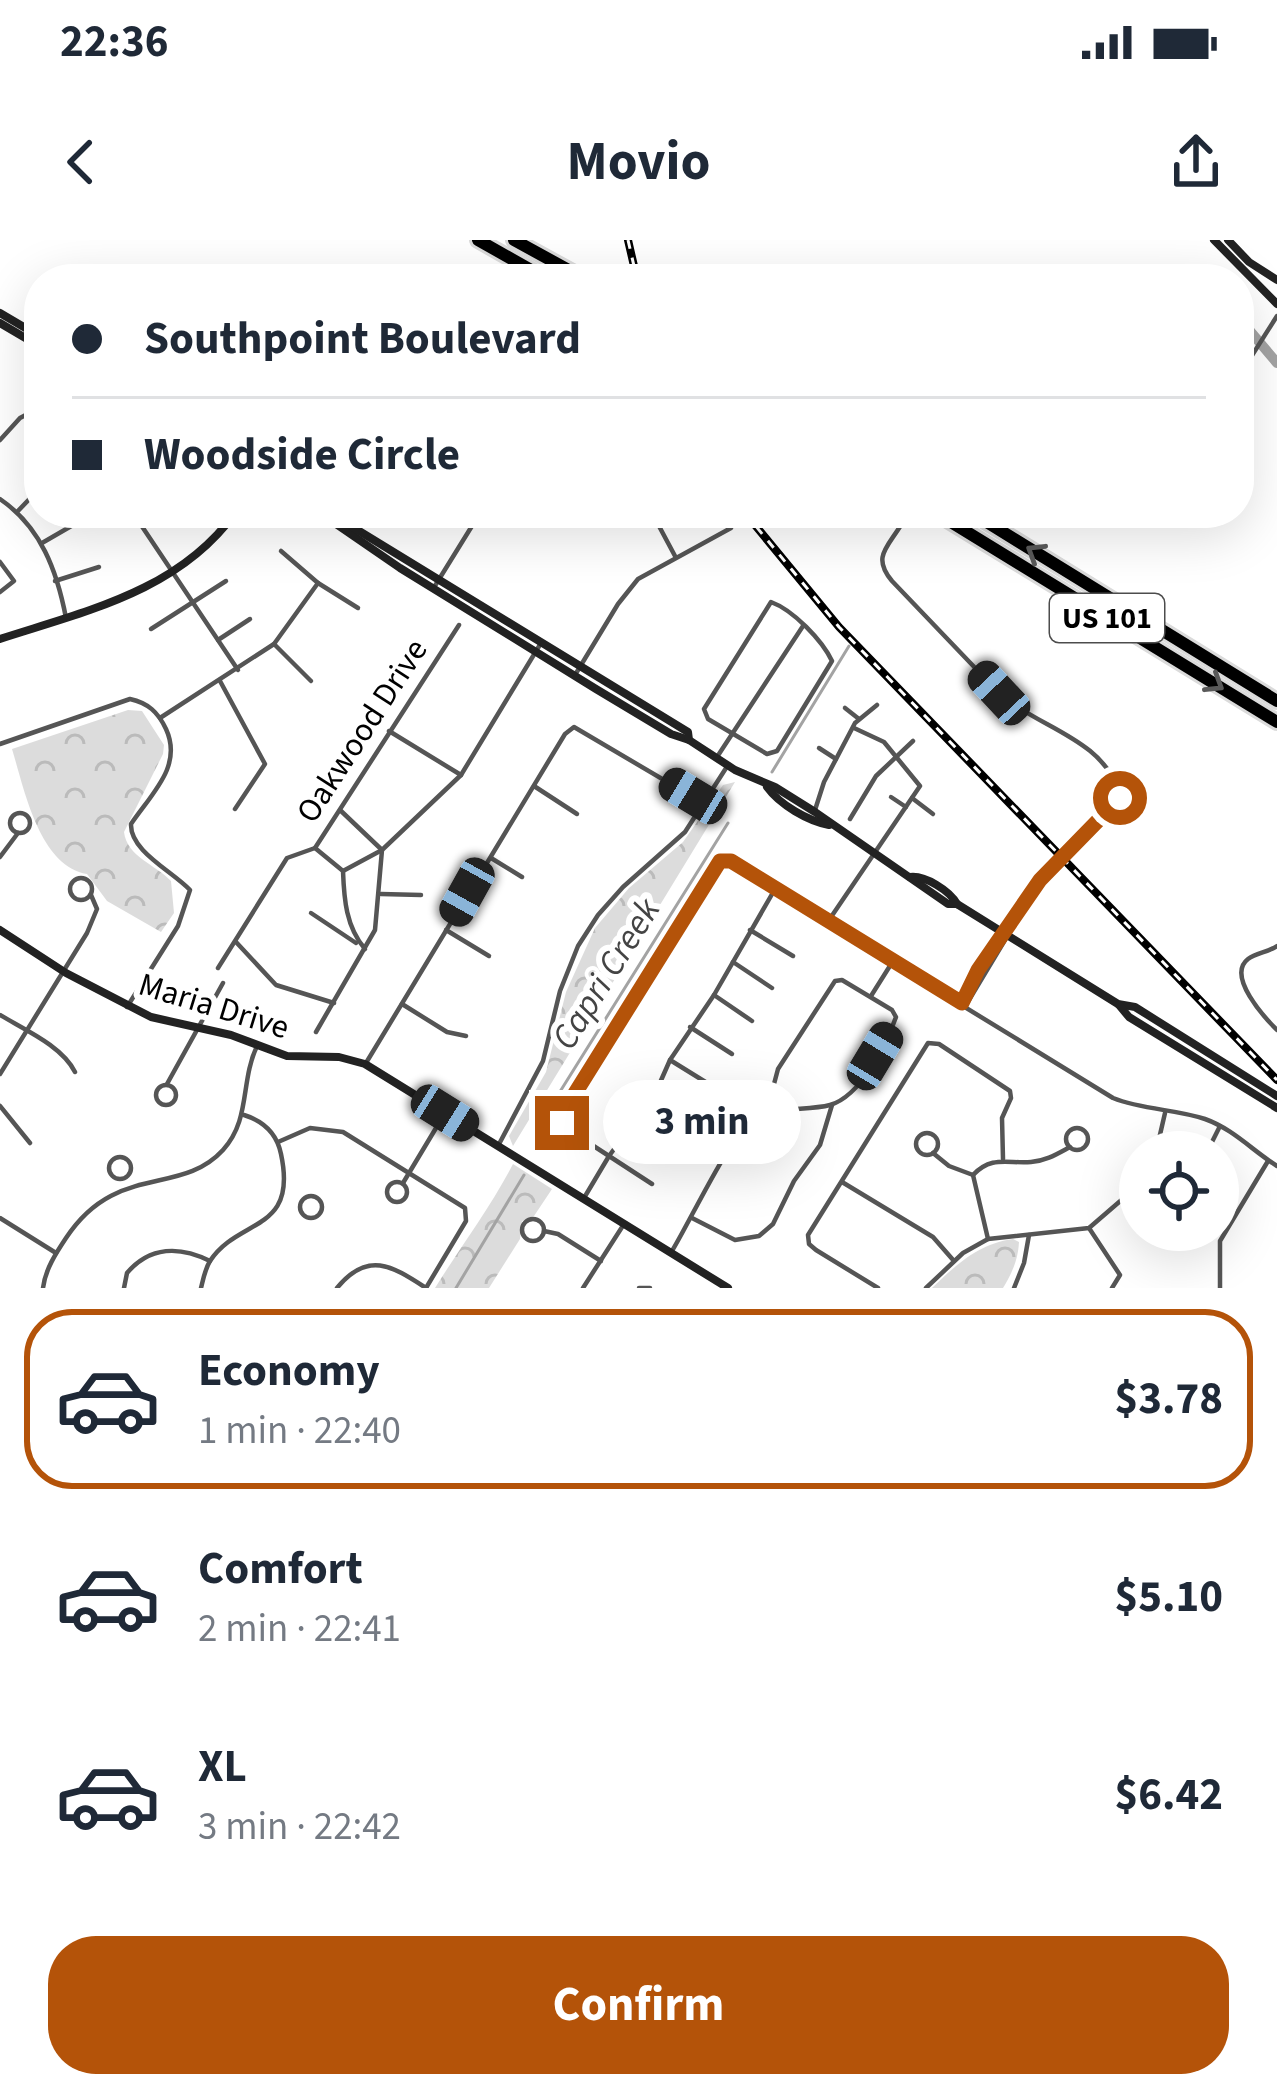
<!DOCTYPE html>
<html lang="en">
<head>
<meta charset="utf-8">
<style>
	:root { --surface:#fff; --page:#f6f6f7; --text:#1f2937; --muted:#747a83; --line:#e0e1e3; --accent:#b45309 }
	body { margin:0; font-family:"Source Sans 3",sans-serif; background:var(--page); color:var(--text); height:100vh; display:flex; flex-direction:column; font-size:45px; white-space:nowrap }
	* { box-sizing:border-box; margin:0 }
	p { font-size:39px; color:var(--muted) }
	.icon { flex:none; width:66px; height:66px; fill:none; stroke:currentColor; stroke-width:2; stroke-linecap:round; stroke-linejoin:round }
	.map { position:relative; height:1048px; overflow:hidden }
	.drawer { display:flex; flex-direction:column; background:var(--surface); flex:1 }
	.drawer>* { flex:none }
	.top-card { position:absolute; left:24px; top:24px; width:1230px; height:264px; border-radius:48px; box-shadow:0 12px 48px #0002; display:grid; align-content:center; height:264px; padding:0 48px; background:var(--surface) }
	.buttons { position:absolute; left:1119px; top:891px; display:grid; gap:24px }
	.buttons a { display:grid; place-items:center; width:120px; height:120px; border-radius:50%; background:var(--surface); box-shadow:0 12px 48px #0002; font-size:60px }
	.end { position:absolute; width:54px; height:54px; margin:-27px; border:15px solid #b45309; background:#fff; box-shadow:0 0 0 6px #fff }
	.from { border-radius:50% }
	.bubble { position:absolute; height:84px; border-radius:42px; background:var(--surface); box-shadow:0 12px 48px #0002; font-size:39px; font-weight:700; line-height:84px; text-align:center }
	.car { position:absolute; width:36px; height:72px; margin:-36px -18px; border-radius:15px; box-shadow:0 0 9px 3px #0007; background:linear-gradient(#222 24%,#8ab4d8 0 40%,#222 0 76%,#8ab4d8 0 86%,#222 0) }
	.top-card b { display:flex; align-items:center; gap:42px; height:114px; font-size:45px }
	.top-card b+b { border-top:3px solid var(--line) }
	.top-card i { width:30px; height:30px; background:var(--text) }
	ul { padding:21px 0 0; list-style:none }
	li { display:flex; align-items:center; gap:36px; height:180px; margin:0 24px 18px; padding:0 24px; border:6px solid transparent; border-radius:48px }
	li div { flex:1 }
	li b { display:block; font-size:45px }
	li em { font-style:normal; font-weight:700 }
	li.on { border-color:var(--accent) }
	li>.icon { width:108px; height:108px; stroke-width:1.5 }
	.button { display:flex; gap:24px; margin-top:auto; padding:24px 48px }
	.button a { flex:1; height:138px; border-radius:48px; background:var(--accent); color:#fff; font-size:48px; font-weight:700; line-height:138px; text-align:center }
	.status { display:flex; justify-content:space-between; align-items:center; height:84px; padding:0 60px; background:var(--surface); direction:ltr }
	.status svg { height:33px; fill:currentColor }
	header { display:flex; justify-content:space-between; align-items:center; height:156px; padding:0 48px; background:var(--surface); font-size:54px; font-weight:700 }
	.map>svg:first-child { display:block }
</style>
</head>
<body>
<div class="status"><b>22:36</b><svg viewBox="0 0 49 12"><path d="M0 12V9h3v3zM5 12V6h3v6zM10 12V3h3v9zM15 12V0h3v12zM26 1h20v11H26zM47 4h2v5h-2z"/></svg></div>
<header><svg class="icon" aria-label="back" viewBox="0 0 24 24"><path d="M15 5l-7 7 7 7"/></svg>Movio<svg class="icon" aria-label="share" viewBox="0 0 24 24"><path d="M12 15V3M7 8l5-5 5 5M5 13v7h14v-7"/></svg></header>
<div class="map">
<svg width="1277" height="1048" viewBox="0 0 1277 1048">
	<defs>
		<pattern id="park-crowns" width="20" height="18" patternUnits="userSpaceOnUse" patternTransform="scale(3)"><rect width="20" height="18" fill="#dcdcdc"/><path d="M2 6a3 3 0 1 1 6 0M12 15a3 3 0 1 1 6 0" fill="none" stroke="#bbb"/></pattern>
	</defs>
	<rect width="100%" height="100%" fill="#fff"/>
	<!-- park -->
	<g fill="url(#park-crowns)">
		<path d="M 128,470 L 142,471 L 164,505 L 163,514 L 124,592 C 127,617 155,624 171,641 L 174,673 L 161,692 L 107,661 L 87,634 C 39,626 24,548 12,509 Z"/>
		<path d="M 735,542 L 513,906 L 509,896 L 546,832 L 566,752 L 595,688 L 629,648 L 683,602 L 723,545 Z"/>
		<path d="M 513,924 L 552,949 L 534,976 L 522,981 L 520,999 L 489,1048 L 435,1048 C 461,1006 490,968 513,924 Z"/>
		<path d="M 1013,999 L 1019,1002 C 1018,1020 1012,1033 1003,1048 L 932,1048 C 957,1024 978,1004 1013,999 Z"/>
	</g>
	<g fill="none" stroke-linecap="round" stroke-linejoin="round">
		<!-- stream -->
		<g stroke="#a3a3a3" stroke-width="3">
			<path d="M 772,532 L 849,406"/>
			<path d="M 531,913 L 541,882 L 728,583"/>
			<path d="M 456,1048 L 524,935"/>
		</g>
		<!-- river -->
		<path stroke="#a3a3a3" stroke-width="10" d="M 1239,78 L 1277,123"/>
		<defs>
			<g id="highway">
				<path d="M 478,0 L 547,39"/>
				<path d="M 514,0 L 585,39"/>
				<path d="M 936,273 L 1277,482"/>
				<path d="M 972,273 L 1277,461"/>
			</g>
		</defs>
		<!-- highway casing -->
		<use href="#highway" stroke="#dbdbdb" stroke-width="18"/>
		<!-- street -->
		<g stroke="#555" stroke-width="4.5">
			<path d="M 1239,136 L 1277,76"/>
			<path d="M 0,200 L 20,178 L 37,169"/>
			<path d="M 0,259 C 41,287 57,331 66,378"/>
			<path d="M 17,272 L 39,249"/>
			<path d="M 133,273 L 238,430"/>
			<path d="M 652,273 L 675,316"/>
			<path d="M 140,284 L 155,273"/>
			<path d="M 901,285 C 887,308 872,317 892,341 L 1001,455 C 1042,489 1100,498 1120,552 L 1113,568 L 1041,640 L 966,765"/>
			<path d="M 42,303 L 80,281"/>
			<path d="M 281,311 L 318,343 L 358,368"/>
			<path d="M 0,322 L 14,341 L 0,352"/>
			<path d="M 55,341 L 99,327"/>
			<path d="M 433,349 L 480,273"/>
			<path d="M 771,362 C 793,370 822,400 832,421 L 777,511 L 767,514 L 708,479 L 704,469 Z"/>
			<path d="M 151,389 L 226,341"/>
			<path d="M 218,400 L 250,379"/>
			<path d="M 274,404 L 311,441"/>
			<path d="M 575,435 L 618,364 L 638,339 L 731,288"/>
			<path d="M 220,441 L 265,524 L 235,569"/>
			<path d="M 845,468 L 859,479"/>
			<path d="M 160,478 L 274,404 L 318,343"/>
			<path d="M 389,491 L 461,535"/>
			<path d="M 0,504 L 130,459 C 148,463 158,472 166,489 C 183,526 152,553 131,584 C 130,611 172,631 190,650 L 178,686 L 127,767"/>
			<path d="M 819,508 L 836,519"/>
			<path d="M 717,517 L 803,386"/>
			<path d="M 534,546 L 577,574"/>
			<path d="M 891,557 L 906,567"/>
			<path d="M 912,558 L 933,574"/>
			<path d="M 340,570 L 382,610 L 343,631"/>
			<path d="M 815,570 L 824,542 L 855,483 L 877,465"/>
			<circle cx="20" cy="583" r="10"/>
			<path d="M 850,579 L 876,536 L 913,501"/>
			<path d="M 315,608 L 343,631 C 344,659 346,687 365,709"/>
			<path d="M 0,617 L 18,593"/>
			<path d="M 491,618 L 522,637"/>
			<circle cx="81" cy="649" r="11"/>
			<path d="M 381,654 L 421,655"/>
			<path d="M 311,673 L 356,703"/>
			<path d="M 829,680 L 920,546 L 884,502 L 854,488"/>
			<path d="M 446,690 L 489,716"/>
			<path d="M 750,690 L 793,716"/>
			<path d="M 236,702 L 276,745 L 334,763"/>
			<path d="M 1277,706 C 1268,712 1256,713 1248,719 C 1226,736 1265,778 1277,790"/>
			<path d="M 733,722 L 772,748"/>
			<path d="M 218,728 L 287,618 L 315,608 L 459,385"/>
			<path d="M 714,755 L 752,781"/>
			<path d="M 871,756 L 893,721"/>
			<path d="M 962,763 L 978,730 L 1001,699"/>
			<path d="M 402,764 L 447,792 L 466,796"/>
			<path d="M 0,775 C 25,790 62,806 75,832"/>
			<path d="M 690,787 L 732,814"/>
			<path d="M 316,792 L 375,690 L 382,610 L 461,535 L 541,403"/>
			<path d="M 670,820 L 712,846"/>
			<path d="M 366,823 L 565,494 L 574,487 L 703,563"/>
			<path d="M 0,834 L 87,693 L 97,669 L 91,655"/>
			<path d="M 167,844 L 223,743"/>
			<circle cx="166" cy="855" r="10"/>
			<path d="M 655,854 L 692,879"/>
			<path d="M 0,866 L 30,903"/>
			<path d="M 633,887 L 672,912"/>
			<circle cx="1077" cy="899" r="11"/>
			<circle cx="927" cy="904" r="11"/>
			<path d="M 278,902 L 310,888 L 343,892 L 465,968 L 466,981 L 426,1048"/>
			<path d="M 498,906 L 543,821 L 560,751 L 578,706 L 598,675 L 623,647 L 685,592 L 728,525"/>
			<path d="M 1156,912 L 1165,873"/>
			<path d="M 1207,912 L 1220,886"/>
			<path d="M 933,913 L 949,926 L 973,935"/>
			<circle cx="120" cy="928" r="11"/>
			<path d="M 973,935 C 992,915 1008,924 1031,922 C 1046,921 1057,914 1070,907"/>
			<path d="M 973,935 L 988,999"/>
			<circle cx="397" cy="952" r="10"/>
			<path d="M 842,942 L 933,997 L 954,1021"/>
			<path d="M 403,943 L 445,873"/>
			<path d="M 652,944 L 566,888 L 561,878 L 716,626 L 725,620 L 1113,858 C 1143,870 1175,869 1205,879 C 1233,889 1253,911 1277,926"/>
			<circle cx="311" cy="967" r="11"/>
			<path d="M 584,958 L 609,916 L 655,854 L 670,820 L 714,755 L 775,649"/>
			<path d="M 0,978 L 56,1013"/>
			<path d="M 692,978 L 735,1000 L 759,996 L 773,984 L 794,941 L 820,905 L 832,865"/>
			<circle cx="533" cy="990" r="11"/>
			<path d="M 1089,988 L 1120,1035 L 1112,1048"/>
			<path d="M 544,991 L 558,994 L 601,1021"/>
			<path d="M 1156,997 L 1160,990"/>
			<path d="M 672,1011 C 689,983 728,901 749,883 C 771,864 804,872 830,865 C 861,856 886,805 896,777 L 892,770 L 842,740 L 835,741 L 778,829 L 774,844 L 774,872"/>
			<path d="M 43,1048 C 45,1030 56,1013 66,998 C 116,922 180,957 223,910 C 251,879 240,842 257,806"/>
			<path d="M 124,1048 L 127,1033 C 150,1006 180,1006 210,1021"/>
			<path d="M 201,1048 C 203,1040 205,1029 210,1021 C 239,977 298,993 281,914 C 277,894 263,881 244,875"/>
			<path d="M 337,1048 C 368,1010 392,1026 426,1048"/>
			<path d="M 583,1048 L 624,984"/>
			<path d="M 639,1048 L 650,1048"/>
			<path d="M 878,1048 L 816,1010 L 809,1004 L 808,995 L 928,803 L 939,804 L 1010,851 L 1011,858 L 1002,878 L 1003,919"/>
			<path d="M 926,1048 L 963,1013 L 988,999 L 1089,988 L 1140,944"/>
			<path d="M 1014,1048 L 1024,1023 L 1029,995"/>
			<path d="M 1220,1048 L 1220,1001 L 1268,921"/>
		</g>
		<!-- secondary -->
		<g stroke="#222" stroke-width="8">
			<path d="M 1214,0 L 1277,64"/>
			<path d="M 1228,0 L 1249,22 L 1277,40"/>
			<path d="M 0,73 L 39,96"/>
			<path d="M 0,83 L 39,106"/>
			<path d="M 320,273 L 400,328 L 596,449 L 671,494 L 689,500"/>
			<path d="M 338,284 L 346,283 L 688,492 L 689,500 L 735,530 L 775,547 L 815,572 L 948,664 L 957,664 L 1118,764 L 1135,767 L 1277,856"/>
			<path d="M 0,399 C 86,371 179,351 235,273"/>
			<path d="M 767,547 C 780,565 808,581 829,585"/>
			<path d="M 910,637 C 925,635 950,651 957,664"/>
			<path d="M 0,690 L 66,733 L 151,777 L 231,795 L 287,816 L 339,817 L 365,824 L 728,1048"/>
			<path d="M 1119,765 L 1129,777 L 1277,868"/>
		</g>
		<!-- highway -->
		<use href="#highway" stroke="#000" stroke-width="12"/>
		<defs>
			<g id="rail">
				<path d="M 628,0 L 637,39"/>
				<path d="M 745,273 L 839,387 L 1277,840"/>
			</g>
		</defs>
		<!-- rail casing -->
		<use href="#rail" stroke="#000" stroke-width="8"/>
		<!-- rail -->
		<use href="#rail" stroke="#fff" stroke-width="3" stroke-dasharray="9" stroke-linecap="butt"/>
	</g>
	<!-- one-way arrows -->
	<defs><path id="oneway-chevron" d="M-2-3.5L2.5 0L-2 3.5" fill="none" stroke-width="1.6" stroke-linecap="round" stroke-linejoin="round" transform="scale(3)"/></defs>
	<g stroke="#595959">
		<use href="#oneway-chevron" transform="translate(1035 312) rotate(-148)"/>
		<use href="#oneway-chevron" transform="translate(1215 444) rotate(32)"/>
	</g>
	<g fill="none" stroke-linecap="round" stroke-linejoin="round">
		<!-- route -->
		<path stroke="#b45309" stroke-width="15" d="M 562,883 L 564,871 L 720,621 L 731,621 L 962,763 L 978,730 L 1040,640 L 1120,558"/>
	</g>
	<g text-anchor="middle" dominant-baseline="central" stroke-width="12" stroke-linejoin="round" paint-order="stroke">
		<!-- shield labels -->
		<rect fill="#fff" stroke="#4c4c4c" stroke-width="3" x="1050" y="354" width="114" height="48" rx="9"/>
		<g font-size="30" font-weight="bold" fill="#000">
			<text x="1107" y="378">US 101</text>
		</g>
		<!-- street labels -->
		<g font-size="33" fill="#000" stroke="#fff">
			<text transform="translate(362 491) rotate(-57)">Oakwood Drive</text>
			<text transform="translate(214 766) rotate(17)">Maria Drive</text>
		</g>
		<!-- water labels -->
		<g font-size="36" font-style="italic" fill="#444" stroke="#fff">
			<text transform="translate(606 734) rotate(-58)">Capri Creek</text>
		</g>
	</g>
</svg>
<div class="buttons">
<a><svg class="icon" aria-label="locate" viewBox="0 0 24 24"><circle cx="12" cy="12" r="6"/><path d="M12 2v4M12 18v4M2 12h4M18 12h4"/></svg></a>
</div>
<i class="end from" style="left:1120px;top:558px"></i>
<i class="end" style="left:562px;top:883px"></i>
<div class="bubble" style="left:603px;top:840px;width:198px">3 min</div>
<i class="car" style="left:999px;top:453px;rotate:317deg"></i>
<i class="car" style="left:693px;top:556px;rotate:301deg"></i>
<i class="car" style="left:467px;top:652px;rotate:209deg"></i>
<i class="car" style="left:875px;top:816px;rotate:31deg"></i>
<i class="car" style="left:445px;top:873px;rotate:122deg"></i>
<div class="top-card">
<b><i class="from"></i>Southpoint Boulevard</b>
<b><i></i>Woodside Circle</b>
</div>
</div>
<section class="drawer">
<ul>
<li class="on"><svg class="icon" aria-label="car" viewBox="0 0 24 24"><path d="M5 17H2v-5l4-1 3-4h7l3 4 3 1v5h-3M9 17h6M6 11h13"/><circle cx="7" cy="17" r="2"/><circle cx="17" cy="17" r="2"/></svg><div><b>Economy</b><p>1 min · 22:40</p></div><em>$3.78</em></li>
<li><svg class="icon" aria-label="car" viewBox="0 0 24 24"><path d="M5 17H2v-5l4-1 3-4h7l3 4 3 1v5h-3M9 17h6M6 11h13"/><circle cx="7" cy="17" r="2"/><circle cx="17" cy="17" r="2"/></svg><div><b>Comfort</b><p>2 min · 22:41</p></div><em>$5.10</em></li>
<li><svg class="icon" aria-label="car" viewBox="0 0 24 24"><path d="M5 17H2v-5l4-1 3-4h7l3 4 3 1v5h-3M9 17h6M6 11h13"/><circle cx="7" cy="17" r="2"/><circle cx="17" cy="17" r="2"/></svg><div><b>XL</b><p>3 min · 22:42</p></div><em>$6.42</em></li>
</ul>
<div class="button"><a>Confirm</a></div>
</section>
</body>
</html>
